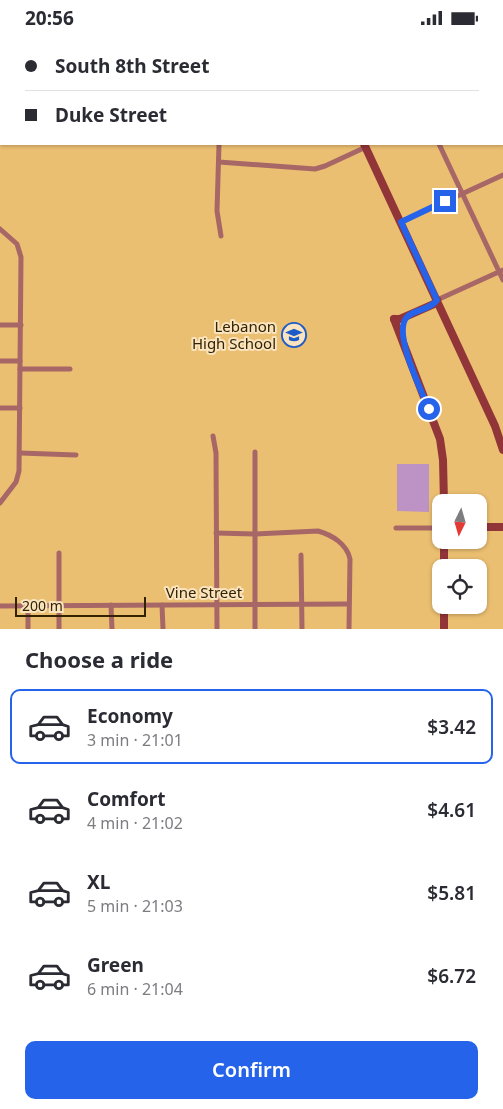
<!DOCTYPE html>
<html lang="en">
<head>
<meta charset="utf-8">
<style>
	:root { --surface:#fff; --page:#f2f2f3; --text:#2b2b33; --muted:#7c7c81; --line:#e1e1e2; --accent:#2563eb }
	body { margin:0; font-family:"Noto Sans",sans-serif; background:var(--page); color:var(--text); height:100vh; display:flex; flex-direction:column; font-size:19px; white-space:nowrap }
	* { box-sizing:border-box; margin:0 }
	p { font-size:16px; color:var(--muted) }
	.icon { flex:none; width:28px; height:28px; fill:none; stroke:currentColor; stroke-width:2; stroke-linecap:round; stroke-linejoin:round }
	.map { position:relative; height:594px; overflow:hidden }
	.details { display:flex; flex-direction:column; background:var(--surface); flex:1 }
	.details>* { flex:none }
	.banner { position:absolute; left:0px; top:0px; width:504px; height:110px; box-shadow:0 1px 4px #0004; display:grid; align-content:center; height:110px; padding:0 25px; background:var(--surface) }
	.needle { width:32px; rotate:185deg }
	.fabs { position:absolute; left:432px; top:459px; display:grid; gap:10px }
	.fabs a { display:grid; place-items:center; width:55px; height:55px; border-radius:10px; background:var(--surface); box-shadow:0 1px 4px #0004; font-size:25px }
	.scale { position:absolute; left:15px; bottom:12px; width:131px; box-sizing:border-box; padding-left:5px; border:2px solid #322200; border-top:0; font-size:14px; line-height:18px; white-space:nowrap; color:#322200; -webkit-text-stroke:4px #fae4bf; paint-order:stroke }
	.end { position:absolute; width:22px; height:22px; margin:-11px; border:6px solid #2563eb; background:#fff; box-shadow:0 0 0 2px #fff }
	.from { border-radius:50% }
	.banner b { display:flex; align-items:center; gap:18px; height:48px; font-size:19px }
	.banner b+b { border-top:1px solid var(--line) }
	.banner i { width:12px; height:12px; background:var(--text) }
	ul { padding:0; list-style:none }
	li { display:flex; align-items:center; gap:15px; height:75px; margin:0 10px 8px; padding:0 15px; border:2px solid transparent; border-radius:10px }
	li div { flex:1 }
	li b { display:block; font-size:19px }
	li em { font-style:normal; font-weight:600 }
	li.active { border-color:var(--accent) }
	li>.icon { width:45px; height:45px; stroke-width:1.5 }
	h2 { padding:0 25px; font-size:22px; line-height:60px }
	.button { display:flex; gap:10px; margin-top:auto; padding:10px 25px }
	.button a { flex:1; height:58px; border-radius:10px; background:var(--accent); color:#fff; font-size:20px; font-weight:600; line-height:58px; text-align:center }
	.status { display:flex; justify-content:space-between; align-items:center; height:35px; padding:0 25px; background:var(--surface); direction:ltr }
	.status svg { height:14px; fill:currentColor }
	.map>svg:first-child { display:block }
</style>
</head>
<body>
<div class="status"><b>20:56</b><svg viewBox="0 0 49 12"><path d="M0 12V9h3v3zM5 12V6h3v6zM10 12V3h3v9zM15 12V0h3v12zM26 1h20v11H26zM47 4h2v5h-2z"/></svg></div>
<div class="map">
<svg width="503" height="594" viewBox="0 0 503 594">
	<rect width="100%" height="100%" fill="#ebbf71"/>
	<!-- green -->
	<path fill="#bd92c5" d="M 397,429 L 429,429 L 429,477 L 397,476 Z"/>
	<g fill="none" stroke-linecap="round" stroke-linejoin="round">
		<!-- street -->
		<g stroke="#a86767" stroke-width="5">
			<path d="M 387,0 L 388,1"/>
			<path d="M 457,0 L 458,1"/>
			<path d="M 502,96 L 503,97"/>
			<path d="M 219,109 L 217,176 L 221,201"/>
			<path d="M 439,109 L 503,245"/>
			<path d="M 219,127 L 315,134 L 325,131 L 366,112"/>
			<path d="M 401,187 L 503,140"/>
			<path d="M 0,194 L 17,209 L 21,222 L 19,436 L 16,447 L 0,468"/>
			<path d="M 437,265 L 503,235"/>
			<path d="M 0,290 L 21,290"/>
			<path d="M 0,326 L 20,326"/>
			<path d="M 20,334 L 70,334"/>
			<path d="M 0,373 L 20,373"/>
			<path d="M 213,401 L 216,418 L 217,594"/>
			<path d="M 20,418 L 76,420"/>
			<path d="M 396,493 L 441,493"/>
			<path d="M 216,498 L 255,499 L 318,496 C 332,500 347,509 350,524 L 349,594"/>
			<path d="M 301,520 L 302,594"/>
			<path d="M 111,570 L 112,594"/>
			<path d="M 162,570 L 163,594"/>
			<path d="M 0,571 L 349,569"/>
			<path d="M 28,594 L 28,571"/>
			<path d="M 59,594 L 59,518"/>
			<path d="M 255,594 L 255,417"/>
		</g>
		<!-- secondary -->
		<g stroke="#923539" stroke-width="8">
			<path d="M 315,0 L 315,1"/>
			<path d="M 272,1 L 273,0"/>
			<path d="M 0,9 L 1,9"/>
			<path d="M 364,109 L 495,391 L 503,415"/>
			<path d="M 394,284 L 440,404 L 443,425 L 444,468"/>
			<path d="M 394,284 L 400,284 L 434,269 L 437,265"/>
			<path d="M 479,492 L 503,492"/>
			<path d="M 444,532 L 444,505"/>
			<path d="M 444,594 L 444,570"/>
		</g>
	</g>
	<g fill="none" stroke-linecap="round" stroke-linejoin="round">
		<!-- route -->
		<path stroke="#2563eb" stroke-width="6" d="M 429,374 C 422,357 392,297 407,282 C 415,274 430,275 437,265 L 401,187 L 445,166"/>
	</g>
	<!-- icons -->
	<defs>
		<symbol id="school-ring" viewBox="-11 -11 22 22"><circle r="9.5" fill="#fae4bf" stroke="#1d5cc8" stroke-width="1.5"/><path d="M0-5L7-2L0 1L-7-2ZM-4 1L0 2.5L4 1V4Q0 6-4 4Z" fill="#1d5cc8"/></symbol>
	</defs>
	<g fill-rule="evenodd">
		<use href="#school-ring" x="280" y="286" width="28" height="28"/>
	</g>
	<g text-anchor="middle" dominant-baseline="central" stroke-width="4" stroke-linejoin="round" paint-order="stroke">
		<!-- poi labels -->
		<g font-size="15" fill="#322200" stroke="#fae4bf" text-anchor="end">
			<text x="276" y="291">Lebanon<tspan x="276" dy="17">High School</tspan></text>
		</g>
		<!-- street labels -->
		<g font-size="15" fill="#322200" stroke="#fae4bf">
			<text x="204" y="557">Vine Street</text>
		</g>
	</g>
</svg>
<div class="fabs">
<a><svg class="needle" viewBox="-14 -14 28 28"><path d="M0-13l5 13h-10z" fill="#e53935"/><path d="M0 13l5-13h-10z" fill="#7c7c81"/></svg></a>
<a><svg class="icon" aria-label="locate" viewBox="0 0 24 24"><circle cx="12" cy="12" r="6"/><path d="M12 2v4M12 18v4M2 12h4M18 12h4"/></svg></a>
</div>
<div class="scale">200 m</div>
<i class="end from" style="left:429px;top:374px"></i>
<i class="end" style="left:445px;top:166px"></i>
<div class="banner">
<b><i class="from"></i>South 8th Street</b>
<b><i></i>Duke Street</b>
</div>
</div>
<section class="details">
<h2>Choose a ride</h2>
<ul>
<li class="active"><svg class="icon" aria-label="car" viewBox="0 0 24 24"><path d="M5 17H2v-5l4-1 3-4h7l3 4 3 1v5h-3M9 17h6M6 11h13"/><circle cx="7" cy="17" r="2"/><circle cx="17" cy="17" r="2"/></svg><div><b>Economy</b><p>3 min · 21:01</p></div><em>$3.42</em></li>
<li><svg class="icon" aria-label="car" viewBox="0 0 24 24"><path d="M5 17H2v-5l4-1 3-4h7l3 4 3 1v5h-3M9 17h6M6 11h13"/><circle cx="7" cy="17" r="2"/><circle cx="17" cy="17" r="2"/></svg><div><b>Comfort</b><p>4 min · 21:02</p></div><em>$4.61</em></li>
<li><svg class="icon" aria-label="car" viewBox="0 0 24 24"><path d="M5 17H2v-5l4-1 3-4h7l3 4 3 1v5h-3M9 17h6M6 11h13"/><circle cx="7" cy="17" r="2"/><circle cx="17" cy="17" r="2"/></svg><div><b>XL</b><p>5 min · 21:03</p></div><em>$5.81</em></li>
<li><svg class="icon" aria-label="car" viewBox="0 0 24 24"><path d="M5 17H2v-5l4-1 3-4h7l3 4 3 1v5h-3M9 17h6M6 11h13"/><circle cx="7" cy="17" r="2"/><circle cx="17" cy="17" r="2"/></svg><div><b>Green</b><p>6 min · 21:04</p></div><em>$6.72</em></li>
</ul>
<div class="button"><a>Confirm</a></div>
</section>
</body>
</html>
